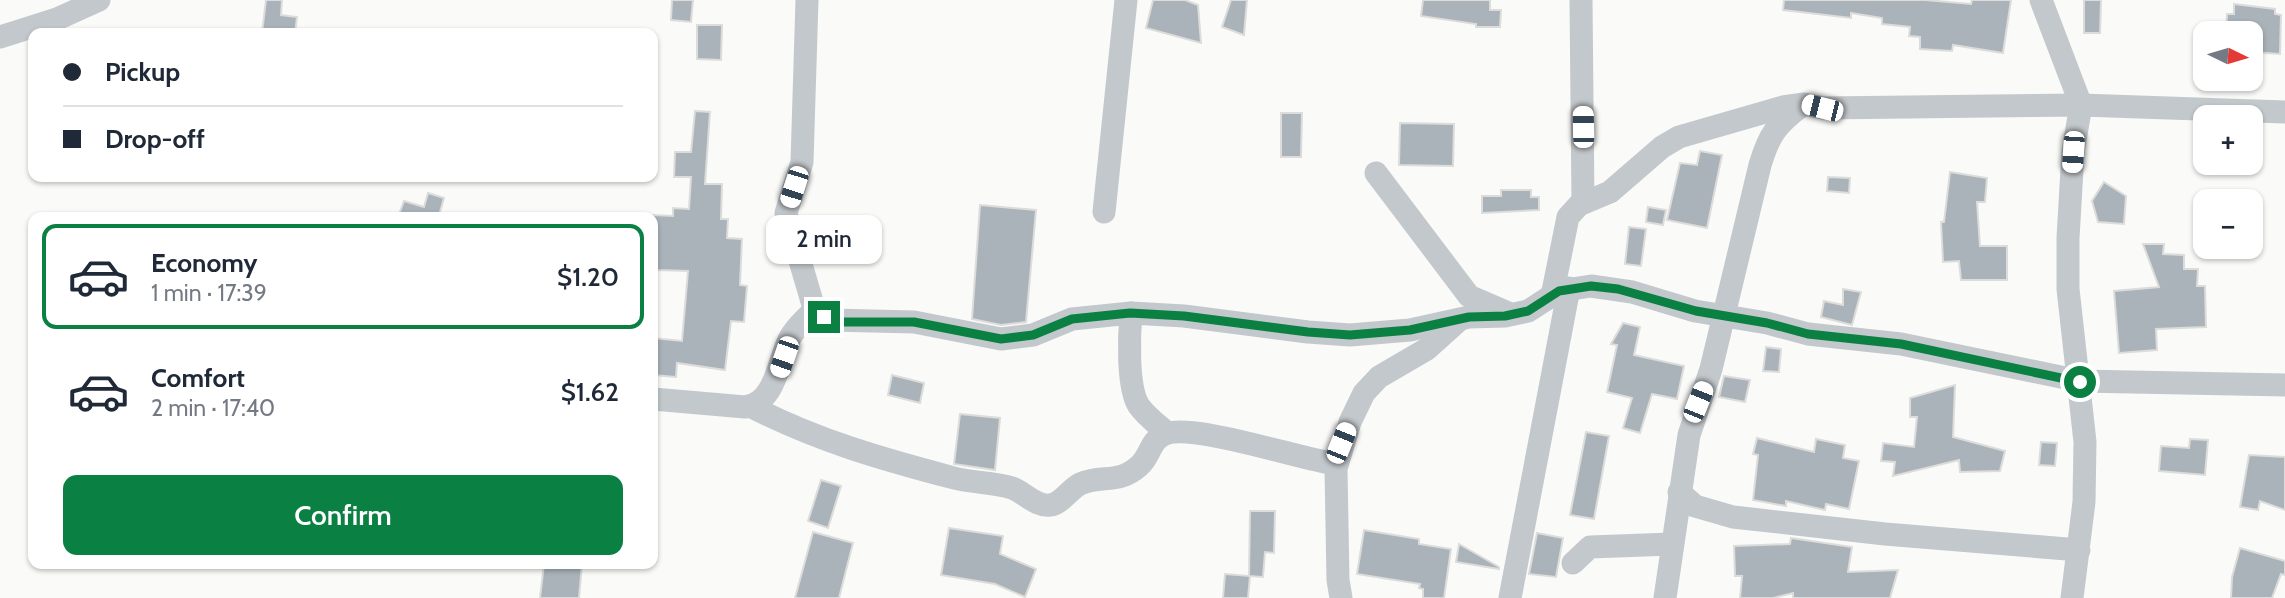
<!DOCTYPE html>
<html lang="en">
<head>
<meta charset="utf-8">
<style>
	:root { --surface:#fff; --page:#f2f2f3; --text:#1f2937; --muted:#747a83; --line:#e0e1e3; --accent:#0b8043 }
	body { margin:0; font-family:Cabin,sans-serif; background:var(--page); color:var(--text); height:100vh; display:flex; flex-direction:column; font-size:26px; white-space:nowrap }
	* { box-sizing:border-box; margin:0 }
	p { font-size:23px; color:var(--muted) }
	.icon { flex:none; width:38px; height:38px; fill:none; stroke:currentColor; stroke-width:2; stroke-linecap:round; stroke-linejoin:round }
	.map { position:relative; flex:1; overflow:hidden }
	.details { position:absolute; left:28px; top:212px; width:630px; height:357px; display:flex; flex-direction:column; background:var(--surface); border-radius:14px; box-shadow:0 2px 5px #0004 }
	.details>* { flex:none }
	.hud { position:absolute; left:28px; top:28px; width:630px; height:154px; border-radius:14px; box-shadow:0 2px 5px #0004; display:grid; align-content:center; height:154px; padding:0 35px; background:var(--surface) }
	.needle { width:46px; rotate:95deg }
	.tools { position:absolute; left:2193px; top:21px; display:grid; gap:14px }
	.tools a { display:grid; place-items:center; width:70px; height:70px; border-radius:14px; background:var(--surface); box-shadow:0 2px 5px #0004; font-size:35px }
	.end { position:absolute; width:32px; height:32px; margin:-16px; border:9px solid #0b8043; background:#fff; box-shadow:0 0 0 4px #fff }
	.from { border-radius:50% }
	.bubble { position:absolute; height:49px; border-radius:14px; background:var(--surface); box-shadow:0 2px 5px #0004; font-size:23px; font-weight:600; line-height:49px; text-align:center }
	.car { position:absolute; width:21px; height:42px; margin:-21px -10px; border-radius:9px; box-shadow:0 0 5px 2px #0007; background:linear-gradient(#fff 24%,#345 0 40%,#fff 0 76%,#345 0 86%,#fff 0) }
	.hud b { display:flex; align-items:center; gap:24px; height:66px; font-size:26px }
	.hud b+b { border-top:2px solid var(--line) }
	.hud i { width:18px; height:18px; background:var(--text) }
	ul { padding:12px 0 0; list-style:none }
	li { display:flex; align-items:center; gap:21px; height:105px; margin:0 14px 10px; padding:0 21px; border:4px solid transparent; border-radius:14px }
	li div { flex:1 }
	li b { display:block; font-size:26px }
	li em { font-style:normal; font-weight:600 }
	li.on { border-color:var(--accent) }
	li>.icon { width:63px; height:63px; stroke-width:1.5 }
	.primary-button { display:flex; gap:14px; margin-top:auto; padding:14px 35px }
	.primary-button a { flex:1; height:80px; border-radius:14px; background:var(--accent); color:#fff; font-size:28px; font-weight:600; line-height:80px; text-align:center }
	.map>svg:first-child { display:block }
</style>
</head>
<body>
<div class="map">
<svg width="2285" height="598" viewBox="0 0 2285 598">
	<rect width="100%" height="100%" fill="#fafaf8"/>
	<!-- building -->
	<g fill="#aab3b9" stroke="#dcdcda" stroke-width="2">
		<path d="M 266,0 L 282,0 L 281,15 L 297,17 L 295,33 L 262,33 Z"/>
		<path d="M 672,0 L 693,0 L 691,22 L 671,20 Z"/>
		<path d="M 1153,0 L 1185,0 L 1198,5 L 1201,43 L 1146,28 Z"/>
		<path d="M 1231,0 L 1247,0 L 1244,35 L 1222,27 Z"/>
		<path d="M 1423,0 L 1490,0 L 1490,10 L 1501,10 L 1500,27 L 1476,27 L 1476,24 L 1421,16 Z"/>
		<path d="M 1784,0 L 1925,0 L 1971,4 L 1972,0 L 2011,0 L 2003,53 L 1953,45 L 1952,51 L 1920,49 L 1920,37 L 1909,36 L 1910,27 L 1882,24 L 1882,18 L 1851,13 L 1851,18 L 1783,10 Z"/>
		<path d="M 2084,0 L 2101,0 L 2100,33 L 2084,33 Z"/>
		<path d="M 2234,4 L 2275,9 L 2275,14 L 2281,15 L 2280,54 L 2250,52 L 2250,33 L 2226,33 L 2227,14 L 2234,14 Z"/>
		<path d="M 697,25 L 722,25 L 721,60 L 697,59 Z"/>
		<path d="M 695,111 L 710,112 L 705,184 L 722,184 L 721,219 L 728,219 L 727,238 L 742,239 L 740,285 L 747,286 L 744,322 L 731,321 L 725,370 L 677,363 L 676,377 L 653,375 L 653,338 L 682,341 L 688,271 L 656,270 L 657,232 L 653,232 L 653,215 L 673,216 L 673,208 L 689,209 L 691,177 L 674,177 L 675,152 L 691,152 Z"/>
		<path d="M 1281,113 L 1302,113 L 1301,157 L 1281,157 Z"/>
		<path d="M 1400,123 L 1454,124 L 1453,166 L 1399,165 Z"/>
		<path d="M 1700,151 L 1722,155 L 1707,228 L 1667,220 L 1680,163 L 1697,165 Z"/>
		<path d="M 1950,172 L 1987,178 L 1985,202 L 1977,202 L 1980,246 L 2007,246 L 2007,280 L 1961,280 L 1959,261 L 1943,262 L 1941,222 L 1944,222 Z"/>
		<path d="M 1828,177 L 1850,178 L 1849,193 L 1827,191 Z"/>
		<path d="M 2104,182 L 2126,196 L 2124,224 L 2098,222 L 2092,201 Z"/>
		<path d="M 1501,190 L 1531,190 L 1531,197 L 1539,197 L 1539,210 L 1482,213 L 1482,196 L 1501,196 Z"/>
		<path d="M 428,193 L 444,198 L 440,212 L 444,214 L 444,217 L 398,217 L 404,201 L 424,207 Z"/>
		<path d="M 980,205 L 1036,210 L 1026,322 L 1001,325 L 972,319 Z"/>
		<path d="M 1648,207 L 1666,210 L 1663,225 L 1646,222 Z"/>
		<path d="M 1629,227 L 1646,229 L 1641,266 L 1625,264 Z"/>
		<path d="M 2143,244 L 2164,244 L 2163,254 L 2184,255 L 2184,269 L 2198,269 L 2197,286 L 2205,286 L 2206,327 L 2156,329 L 2157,350 L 2119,353 L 2114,291 L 2159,287 Z"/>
		<path d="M 1843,289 L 1861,292 L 1852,325 L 1821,317 L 1824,301 L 1843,305 Z"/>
		<path d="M 1623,323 L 1640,327 L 1634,355 L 1684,366 L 1677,399 L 1652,394 L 1640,433 L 1623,428 L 1632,398 L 1607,392 L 1617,345 L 1611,344 Z"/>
		<path d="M 1766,347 L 1781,349 L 1779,372 L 1763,371 Z"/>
		<path d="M 892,375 L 924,383 L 920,403 L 888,395 Z"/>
		<path d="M 1724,376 L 1750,380 L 1745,402 L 1719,397 Z"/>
		<path d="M 1955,385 L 1953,437 L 2005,451 L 2000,471 L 1960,472 L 1959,460 L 1893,476 L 1895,462 L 1881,461 L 1883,443 L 1914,447 L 1917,417 L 1910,417 L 1910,398 Z"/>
		<path d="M 960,414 L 1000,418 L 995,470 L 954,464 Z"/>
		<path d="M 1586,432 L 1609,436 L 1594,519 L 1570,515 Z"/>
		<path d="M 1757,438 L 1814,452 L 1816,439 L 1845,445 L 1843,458 L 1859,461 L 1849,509 L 1826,504 L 1825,510 L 1786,501 L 1786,506 L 1753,500 L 1758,455 L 1753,454 Z"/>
		<path d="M 2190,439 L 2208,440 L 2205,475 L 2159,471 L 2161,446 L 2189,448 Z"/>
		<path d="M 2041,442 L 2057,443 L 2055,466 L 2039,465 Z"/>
		<path d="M 2249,455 L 2285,457 L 2285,510 L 2260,501 L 2258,510 L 2240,507 Z"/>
		<path d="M 821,480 L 841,486 L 828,528 L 808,521 Z"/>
		<path d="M 1250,511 L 1275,511 L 1274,553 L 1265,552 L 1263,577 L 1250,576 L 1248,598 L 1223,598 L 1225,574 L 1249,576 Z"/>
		<path d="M 949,528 L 1003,536 L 1000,554 L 1036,569 L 1025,597 L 995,584 L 941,575 Z"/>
		<path d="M 1364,530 L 1419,539 L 1419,544 L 1451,549 L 1444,598 L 1423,598 L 1423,589 L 1419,588 L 1420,584 L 1357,574 Z"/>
		<path d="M 813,532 L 853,543 L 839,598 L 795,598 Z"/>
		<path d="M 1537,533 L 1563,538 L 1556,577 L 1529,574 Z"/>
		<path d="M 1791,538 L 1852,547 L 1848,572 L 1898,570 L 1890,598 L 1793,598 L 1793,593 L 1773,598 L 1740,598 L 1742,576 L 1735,576 L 1734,546 L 1790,544 Z"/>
		<path d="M 1459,544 L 1499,567 L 1499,569 L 1456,562 Z"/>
		<path d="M 2240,548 L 2285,561 L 2285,575 L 2281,574 L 2272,598 L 2231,598 L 2232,577 Z"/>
		<path d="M 544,564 L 582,564 L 579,598 L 540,598 Z"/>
	</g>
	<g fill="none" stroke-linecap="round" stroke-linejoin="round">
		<!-- street -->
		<g stroke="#c3c8cc" stroke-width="23">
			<path d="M 807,0 L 802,162 L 786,213 L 813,305 L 819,314 L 830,320 L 914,322 L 1001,339 L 1033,335 L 1072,319 L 1131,313 L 1184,316 L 1308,332 L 1350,335 L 1410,330 L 1469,317 L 1505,316 L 1528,311 L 1559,291 L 1591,286 L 1632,292 L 1695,311 L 1767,323 L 1808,334 L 1901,344 L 2080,381 L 2285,385"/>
			<path d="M 1581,0 L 1583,203"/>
			<path d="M 2041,0 L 2081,105 L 2073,152 L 2068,238 L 2068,289 L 2085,442 L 2084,502 L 2072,598"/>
			<path d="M 0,37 L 57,19 L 99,0"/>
			<path d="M 1376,173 L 1469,296 L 1506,312"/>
			<path d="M 1104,212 L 1126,0"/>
			<path d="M 1552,296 L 1568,217 L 1579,205 L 1610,192 L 1662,147 L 1679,137 L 1783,107 L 1804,104 L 1823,108 L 2081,105 L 2285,112"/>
			<path d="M 1131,313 C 1129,335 1127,388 1139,406 C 1146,416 1158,425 1167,433"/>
			<path d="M 653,399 L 745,407 C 774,403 778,365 787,344 C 792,330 806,319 815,309"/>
			<path d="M 750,406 C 818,441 882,459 954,478 C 973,483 993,482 1012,488 C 1024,492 1036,507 1050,505 C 1061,504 1070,489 1080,484 C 1102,474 1118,485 1139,466 C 1151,456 1149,441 1165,434 C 1193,423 1300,459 1336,464"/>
			<path d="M 1679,492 L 1695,506 L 1733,517 L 1885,534 L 2079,550"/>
			<path d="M 1573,563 L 1590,547 L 1672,544"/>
			<path d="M 1341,598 L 1338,580 L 1336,469 L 1350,422 L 1364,393 L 1379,377 L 1427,349 L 1457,322"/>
			<path d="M 1510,598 L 1569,288"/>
			<path d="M 1665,598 L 1689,435 L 1711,369 L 1760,165 C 1769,135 1776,125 1801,106"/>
		</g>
	</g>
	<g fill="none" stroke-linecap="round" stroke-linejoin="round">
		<!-- route -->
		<path stroke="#0b8043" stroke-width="9" d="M 824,317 L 838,322 L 914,322 L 1001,339 L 1033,335 L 1072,319 L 1130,313 L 1184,316 L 1308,332 L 1350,335 L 1410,330 L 1469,317 L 1505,316 L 1528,311 L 1559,291 L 1591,286 L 1618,289 L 1696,311 L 1767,323 L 1808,334 L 1901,344 L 2080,382"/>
	</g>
</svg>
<div class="tools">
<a><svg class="needle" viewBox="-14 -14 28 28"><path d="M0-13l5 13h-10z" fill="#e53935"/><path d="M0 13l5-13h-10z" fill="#747a83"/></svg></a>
<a>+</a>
<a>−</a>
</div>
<i class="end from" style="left:2080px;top:382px"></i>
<i class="end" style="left:824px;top:317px"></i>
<div class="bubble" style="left:766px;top:215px;width:116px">2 min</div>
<i class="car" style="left:1822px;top:108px;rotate:284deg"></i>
<i class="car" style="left:1583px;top:127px;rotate:359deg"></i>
<i class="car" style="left:2073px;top:152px;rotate:184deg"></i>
<i class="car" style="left:794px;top:187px;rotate:198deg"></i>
<i class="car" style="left:784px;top:357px;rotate:199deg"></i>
<i class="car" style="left:1698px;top:402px;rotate:22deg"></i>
<i class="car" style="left:1341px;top:443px;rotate:22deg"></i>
<div class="hud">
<b><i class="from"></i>Pickup</b>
<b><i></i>Drop-off</b>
</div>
<section class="details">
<ul>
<li class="on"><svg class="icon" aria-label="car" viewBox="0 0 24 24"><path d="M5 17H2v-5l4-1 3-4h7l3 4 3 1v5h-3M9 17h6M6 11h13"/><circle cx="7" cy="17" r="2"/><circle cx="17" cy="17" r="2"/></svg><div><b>Economy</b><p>1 min · 17:39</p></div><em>$1.20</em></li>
<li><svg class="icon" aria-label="car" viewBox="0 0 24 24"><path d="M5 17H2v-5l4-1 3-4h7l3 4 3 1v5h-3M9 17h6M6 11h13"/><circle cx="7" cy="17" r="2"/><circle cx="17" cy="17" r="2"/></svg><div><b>Comfort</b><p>2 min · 17:40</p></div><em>$1.62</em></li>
</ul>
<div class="primary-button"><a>Confirm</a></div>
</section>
</div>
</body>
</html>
